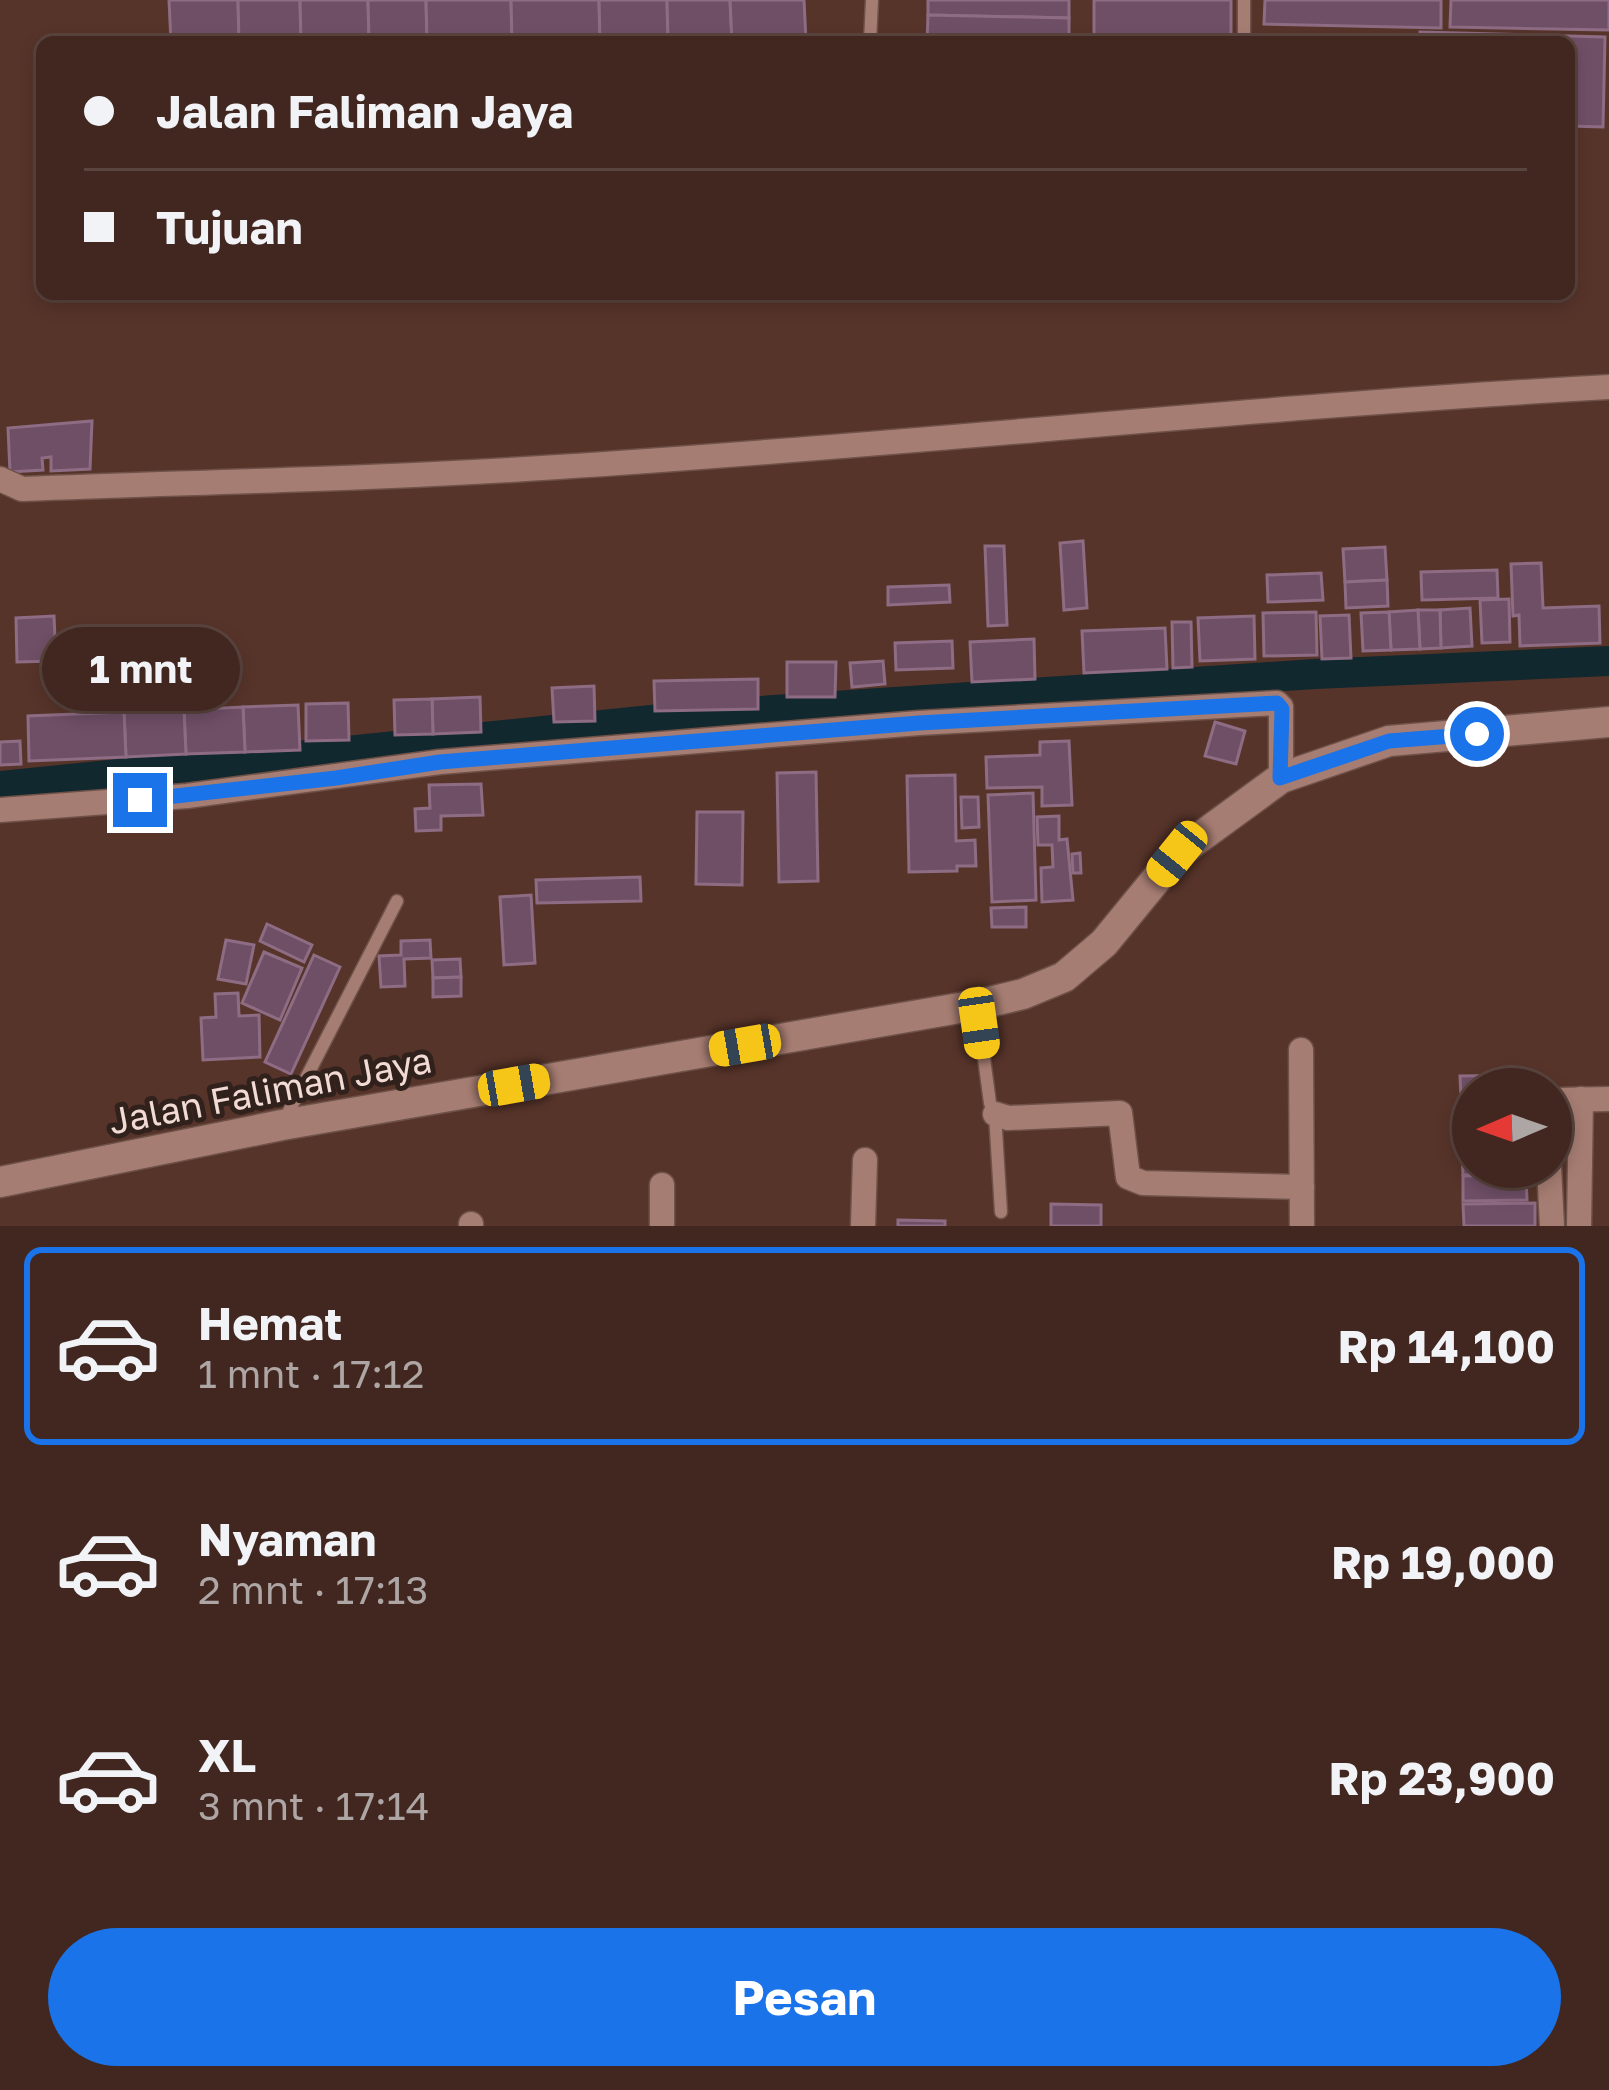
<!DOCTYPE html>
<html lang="id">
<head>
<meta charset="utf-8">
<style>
	:root { --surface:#412720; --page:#482f29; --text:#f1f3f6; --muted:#aea5a5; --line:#5a443e; --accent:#1a73e8 }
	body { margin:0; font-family:"Golos Text",sans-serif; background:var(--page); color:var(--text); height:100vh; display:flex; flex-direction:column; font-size:45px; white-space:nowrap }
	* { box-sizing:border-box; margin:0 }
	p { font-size:39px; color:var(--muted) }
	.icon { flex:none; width:66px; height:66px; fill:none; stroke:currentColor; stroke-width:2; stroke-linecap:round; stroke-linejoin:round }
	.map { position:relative; height:1226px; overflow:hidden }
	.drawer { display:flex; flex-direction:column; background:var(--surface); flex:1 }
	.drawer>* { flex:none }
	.top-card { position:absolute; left:36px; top:36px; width:1539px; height:264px; border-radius:18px; box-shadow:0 6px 18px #0003,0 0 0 3px var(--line); display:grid; align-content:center; height:264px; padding:0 48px; background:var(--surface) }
	.needle { width:78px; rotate:268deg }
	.controls { position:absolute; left:1452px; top:1068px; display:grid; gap:24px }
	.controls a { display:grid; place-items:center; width:120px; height:120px; border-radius:50%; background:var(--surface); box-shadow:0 6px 18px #0003,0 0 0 3px var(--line); font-size:60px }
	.end { position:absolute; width:54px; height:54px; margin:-27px; border:15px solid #1a73e8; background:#fff; box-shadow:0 0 0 6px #fff }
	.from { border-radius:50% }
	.bubble { position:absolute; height:84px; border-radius:42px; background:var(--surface); box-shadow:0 6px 18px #0003,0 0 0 3px var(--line); font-size:39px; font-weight:700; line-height:84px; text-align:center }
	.car { position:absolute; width:36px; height:72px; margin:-36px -18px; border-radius:15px; box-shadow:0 0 9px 3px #0007; background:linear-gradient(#f5c518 24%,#345 0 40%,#f5c518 0 76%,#345 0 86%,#f5c518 0) }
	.top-card b { display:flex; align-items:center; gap:42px; height:114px; font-size:45px }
	.top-card b+b { border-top:3px solid var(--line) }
	.top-card i { width:30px; height:30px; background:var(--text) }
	ul { padding:21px 0 0; list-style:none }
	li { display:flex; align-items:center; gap:36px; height:198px; margin:0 24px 18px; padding:0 24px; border:6px solid transparent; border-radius:18px }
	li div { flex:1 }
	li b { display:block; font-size:45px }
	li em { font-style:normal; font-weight:700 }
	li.on { border-color:var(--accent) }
	li>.icon { width:108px; height:108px; stroke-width:1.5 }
	.button { display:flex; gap:24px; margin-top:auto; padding:24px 48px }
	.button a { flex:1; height:138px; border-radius:72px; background:var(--accent); color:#fff; font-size:48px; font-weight:700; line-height:138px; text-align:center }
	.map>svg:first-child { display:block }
</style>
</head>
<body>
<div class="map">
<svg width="1609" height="1226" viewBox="0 0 1609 1226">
	<rect width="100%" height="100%" fill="#57342a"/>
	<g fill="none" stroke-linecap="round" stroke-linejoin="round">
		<!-- canal -->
		<path stroke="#11282e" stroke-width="30" d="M 0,786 L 700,715 L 1315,674 L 1609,661"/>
	</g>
	<!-- building -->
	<g fill="#6f4f66" stroke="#8e6c84" stroke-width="3">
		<path d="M 169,0 L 238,0 L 239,42 L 171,42 Z"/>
		<path d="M 238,0 L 300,0 L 301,42 L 239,42 Z"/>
		<path d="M 300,0 L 368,0 L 369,42 L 301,42 Z"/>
		<path d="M 368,0 L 426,0 L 427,42 L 369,42 Z"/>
		<path d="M 426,0 L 511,0 L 512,42 L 427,42 Z"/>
		<path d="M 511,0 L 599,0 L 600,42 L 512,42 Z"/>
		<path d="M 599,0 L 667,0 L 668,42 L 600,42 Z"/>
		<path d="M 667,0 L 730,0 L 732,42 L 668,42 Z"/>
		<path d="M 730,0 L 804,0 L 806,42 L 732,42 Z"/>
		<path d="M 928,0 L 1069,0 L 1069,18 L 928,15 Z"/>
		<rect x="1094" y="0" width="137" height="42"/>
		<path d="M 1265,0 L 1441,0 L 1441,28 L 1264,24 Z"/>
		<path d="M 1451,0 L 1609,0 L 1609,30 L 1450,27 Z"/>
		<path d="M 928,15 L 1069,18 L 1069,42 L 927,42 Z"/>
		<path d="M 1420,32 L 1605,37 L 1603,127 L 1569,126 L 1569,42 L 1420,42 Z"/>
		<path d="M 92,421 L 90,469 L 51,471 L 51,457 L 42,458 L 43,470 L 10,472 L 8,428 Z"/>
		<path d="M 1083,541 L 1087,608 L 1064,610 L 1060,543 Z"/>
		<path d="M 985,546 L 1004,546 L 1007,625 L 988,626 Z"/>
		<path d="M 1385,547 L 1387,580 L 1345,582 L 1343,549 Z"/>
		<path d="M 1541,563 L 1543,608 L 1599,606 L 1600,643 L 1520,646 L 1519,615 L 1513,616 L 1511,564 Z"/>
		<path d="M 1497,570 L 1498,598 L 1422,600 L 1421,572 Z"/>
		<path d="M 1321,573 L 1323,600 L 1268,602 L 1267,575 Z"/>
		<path d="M 1387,580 L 1388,606 L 1346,608 L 1345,582 Z"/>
		<path d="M 949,585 L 950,602 L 888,605 L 888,587 Z"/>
		<path d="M 1509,599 L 1510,642 L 1482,643 L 1480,600 Z"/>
		<path d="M 1470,608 L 1472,646 L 1441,648 L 1440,610 Z"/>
		<path d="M 1418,610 L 1440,610 L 1441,648 L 1420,649 Z"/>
		<path d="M 1418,610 L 1420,649 L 1391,650 L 1389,612 Z"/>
		<path d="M 1316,612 L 1317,655 L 1264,656 L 1263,613 Z"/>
		<path d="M 1389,612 L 1391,650 L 1363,651 L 1361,613 Z"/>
		<path d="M 1349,615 L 1351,658 L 1322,659 L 1320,616 Z"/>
		<path d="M 54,616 L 56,661 L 17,662 L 16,618 Z"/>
		<path d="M 1254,616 L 1255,659 L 1200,661 L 1198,618 Z"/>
		<path d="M 1172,622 L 1191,622 L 1192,667 L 1173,668 Z"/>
		<path d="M 1165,628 L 1167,669 L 1084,673 L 1082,631 Z"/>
		<path d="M 1034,639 L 1035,679 L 972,682 L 970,642 Z"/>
		<path d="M 952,641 L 953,668 L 896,670 L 895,643 Z"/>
		<path d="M 883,661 L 885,684 L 852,687 L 850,663 Z"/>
		<path d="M 787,662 L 836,662 L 835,697 L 787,697 Z"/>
		<path d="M 758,679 L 758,709 L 655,711 L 654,681 Z"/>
		<path d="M 594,686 L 595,721 L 554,722 L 552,688 Z"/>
		<path d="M 480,697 L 481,732 L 433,734 L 432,699 Z"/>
		<path d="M 432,699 L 433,734 L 395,735 L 394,700 Z"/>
		<path d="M 348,703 L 349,740 L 306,741 L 306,704 Z"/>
		<path d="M 298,705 L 300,750 L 245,752 L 243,707 Z"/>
		<path d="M 243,707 L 245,752 L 186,754 L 184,710 Z"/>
		<path d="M 184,710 L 186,754 L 126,757 L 124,712 Z"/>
		<path d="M 124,712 L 126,757 L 29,761 L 28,716 Z"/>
		<path d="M 1215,722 L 1245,731 L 1236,764 L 1205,756 Z"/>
		<path d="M 20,741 L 21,764 L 0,765 L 0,742 Z"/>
		<path d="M 1069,741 L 1072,805 L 1042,806 L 1042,787 L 987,788 L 986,757 L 1040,755 L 1040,742 Z"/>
		<path d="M 816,772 L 818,881 L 779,882 L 777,773 Z"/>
		<path d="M 955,775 L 956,841 L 975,840 L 976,866 L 957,866 L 957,871 L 909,872 L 907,776 Z"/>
		<path d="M 481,784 L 483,815 L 441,816 L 441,830 L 416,831 L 415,809 L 430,808 L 429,785 Z"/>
		<path d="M 1033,793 L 1036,900 L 992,902 L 988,795 Z"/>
		<path d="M 961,797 L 978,797 L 979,827 L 962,828 Z"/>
		<path d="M 697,812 L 743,812 L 742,885 L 696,884 Z"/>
		<path d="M 1059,816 L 1059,840 L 1067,839 L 1073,900 L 1042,902 L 1041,868 L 1053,867 L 1052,845 L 1038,845 L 1037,817 Z"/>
		<path d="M 1080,853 L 1081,873 L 1073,873 L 1072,854 Z"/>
		<path d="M 640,877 L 641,901 L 537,903 L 536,880 Z"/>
		<path d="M 531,895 L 535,963 L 504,965 L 500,897 Z"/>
		<path d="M 1026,907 L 1026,927 L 992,927 L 991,908 Z"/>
		<path d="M 267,924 L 312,945 L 304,962 L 260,941 Z"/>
		<path d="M 226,940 L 254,945 L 246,984 L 218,979 Z"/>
		<path d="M 430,940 L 431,958 L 404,959 L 405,986 L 381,987 L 379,956 L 401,955 L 401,941 Z"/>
		<path d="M 264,952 L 302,968 L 280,1020 L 242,1003 Z"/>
		<path d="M 314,955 L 340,967 L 291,1074 L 265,1062 Z"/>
		<path d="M 460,959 L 461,977 L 433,978 L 432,960 Z"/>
		<path d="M 461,977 L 461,996 L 433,997 L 433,978 Z"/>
		<path d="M 238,993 L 239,1016 L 259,1015 L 260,1057 L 203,1060 L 201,1018 L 216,1017 L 215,994 Z"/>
		<path d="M 1530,1075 L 1530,1089 L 1473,1089 L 1473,1098 L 1461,1098 L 1460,1076 Z"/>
		<rect x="1461" y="1101" width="12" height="23"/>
		<path d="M 1461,1126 L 1473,1126 L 1473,1148 L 1462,1148 Z"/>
		<path d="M 1462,1152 L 1473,1152 L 1473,1167 L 1519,1167 L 1519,1174 L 1463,1175 Z"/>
		<path d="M 1526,1175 L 1527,1200 L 1463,1201 L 1463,1176 Z"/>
		<path d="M 1535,1203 L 1535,1226 L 1464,1226 L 1463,1204 Z"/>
		<path d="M 1051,1204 L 1101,1205 L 1101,1226 L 1051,1226 Z"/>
		<path d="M 898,1220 L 945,1221 L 945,1226 L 898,1226 Z"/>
	</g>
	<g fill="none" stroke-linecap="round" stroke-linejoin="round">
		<defs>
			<g id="service">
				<path d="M 870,42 L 872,0"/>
				<path d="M 1244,42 L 1244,0"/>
				<path d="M 977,1006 L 990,1103 L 995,1114 L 1001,1212"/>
				<path d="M 285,1119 L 397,901"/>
			</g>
			<g id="minor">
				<path d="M 0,479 L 22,489 C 201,482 380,479 558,467 C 909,445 1258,406 1609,387"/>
				<path d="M 0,810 L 187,796 L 440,762 L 919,723 L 1277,703 L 1281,707 L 1281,778"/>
				<path d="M 1301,1050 L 1302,1226"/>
				<path d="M 1551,1106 L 1555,1100 L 1609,1099"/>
				<path d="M 995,1114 L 1008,1118 L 1120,1113 L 1128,1177 L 1143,1183 L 1302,1187"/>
				<path d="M 1549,1167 L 1552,1226"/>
				<path d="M 471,1226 L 471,1224"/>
				<path d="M 662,1226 L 662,1185"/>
				<path d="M 863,1226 L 865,1160"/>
				<path d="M 1579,1226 L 1581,1099"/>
			</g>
			<path id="tertiary" d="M 0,1182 L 282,1125 L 977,1005 L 1023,994 L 1064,977 L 1104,943 L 1177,854 L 1281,778 L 1389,741 L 1609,722"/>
		</defs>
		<!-- service casing -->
		<use href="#service" stroke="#6e5148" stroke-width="15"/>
		<!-- minor casing -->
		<use href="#minor" stroke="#6e5148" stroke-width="27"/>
		<!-- tertiary casing -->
		<use href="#tertiary" stroke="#6e5148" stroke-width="33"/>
		<!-- service -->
		<use href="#service" stroke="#a67d72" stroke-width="12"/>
		<!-- minor -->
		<use href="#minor" stroke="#a67d72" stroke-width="24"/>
		<!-- tertiary -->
		<use href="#tertiary" stroke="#a67d72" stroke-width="30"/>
	</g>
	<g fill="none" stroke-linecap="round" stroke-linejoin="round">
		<!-- route -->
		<path stroke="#1a73e8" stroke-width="15" d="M 140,800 L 336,778 L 440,762 L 919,723 L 1277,703 L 1282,709 L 1280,778 L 1389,741 L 1477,734"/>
	</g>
	<g text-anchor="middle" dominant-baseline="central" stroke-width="10" stroke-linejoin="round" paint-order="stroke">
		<!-- street labels -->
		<g font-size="36" fill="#f2dbd4" stroke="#31211c">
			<text transform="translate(270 1090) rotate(-11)">Jalan Faliman Jaya</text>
		</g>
	</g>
</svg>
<div class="controls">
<a><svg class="needle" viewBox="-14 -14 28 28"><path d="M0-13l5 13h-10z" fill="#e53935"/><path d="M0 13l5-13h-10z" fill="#aea5a5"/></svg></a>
</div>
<i class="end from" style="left:1477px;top:734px"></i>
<i class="end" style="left:140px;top:800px"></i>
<div class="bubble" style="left:42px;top:627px;width:198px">1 mnt</div>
<i class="car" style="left:1177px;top:854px;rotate:219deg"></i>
<i class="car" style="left:979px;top:1023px;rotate:172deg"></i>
<i class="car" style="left:745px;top:1045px;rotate:260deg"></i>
<i class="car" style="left:514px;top:1085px;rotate:80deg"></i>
<div class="top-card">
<b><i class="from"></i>Jalan Faliman Jaya</b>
<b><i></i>Tujuan</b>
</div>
</div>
<section class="drawer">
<ul>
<li class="on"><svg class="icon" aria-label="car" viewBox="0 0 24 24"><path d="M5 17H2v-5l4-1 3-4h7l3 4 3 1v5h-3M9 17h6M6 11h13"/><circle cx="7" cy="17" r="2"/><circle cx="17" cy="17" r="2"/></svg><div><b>Hemat</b><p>1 mnt · 17:12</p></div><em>Rp 14,100</em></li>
<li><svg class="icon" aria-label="car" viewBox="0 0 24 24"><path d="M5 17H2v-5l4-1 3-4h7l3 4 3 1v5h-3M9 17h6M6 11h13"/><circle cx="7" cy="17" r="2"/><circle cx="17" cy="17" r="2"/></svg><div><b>Nyaman</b><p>2 mnt · 17:13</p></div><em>Rp 19,000</em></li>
<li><svg class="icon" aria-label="car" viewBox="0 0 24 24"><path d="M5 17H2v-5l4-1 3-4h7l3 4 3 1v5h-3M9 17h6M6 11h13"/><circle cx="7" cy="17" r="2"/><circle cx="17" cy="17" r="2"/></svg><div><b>XL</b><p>3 mnt · 17:14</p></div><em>Rp 23,900</em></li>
</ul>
<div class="button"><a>Pesan</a></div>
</section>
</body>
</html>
